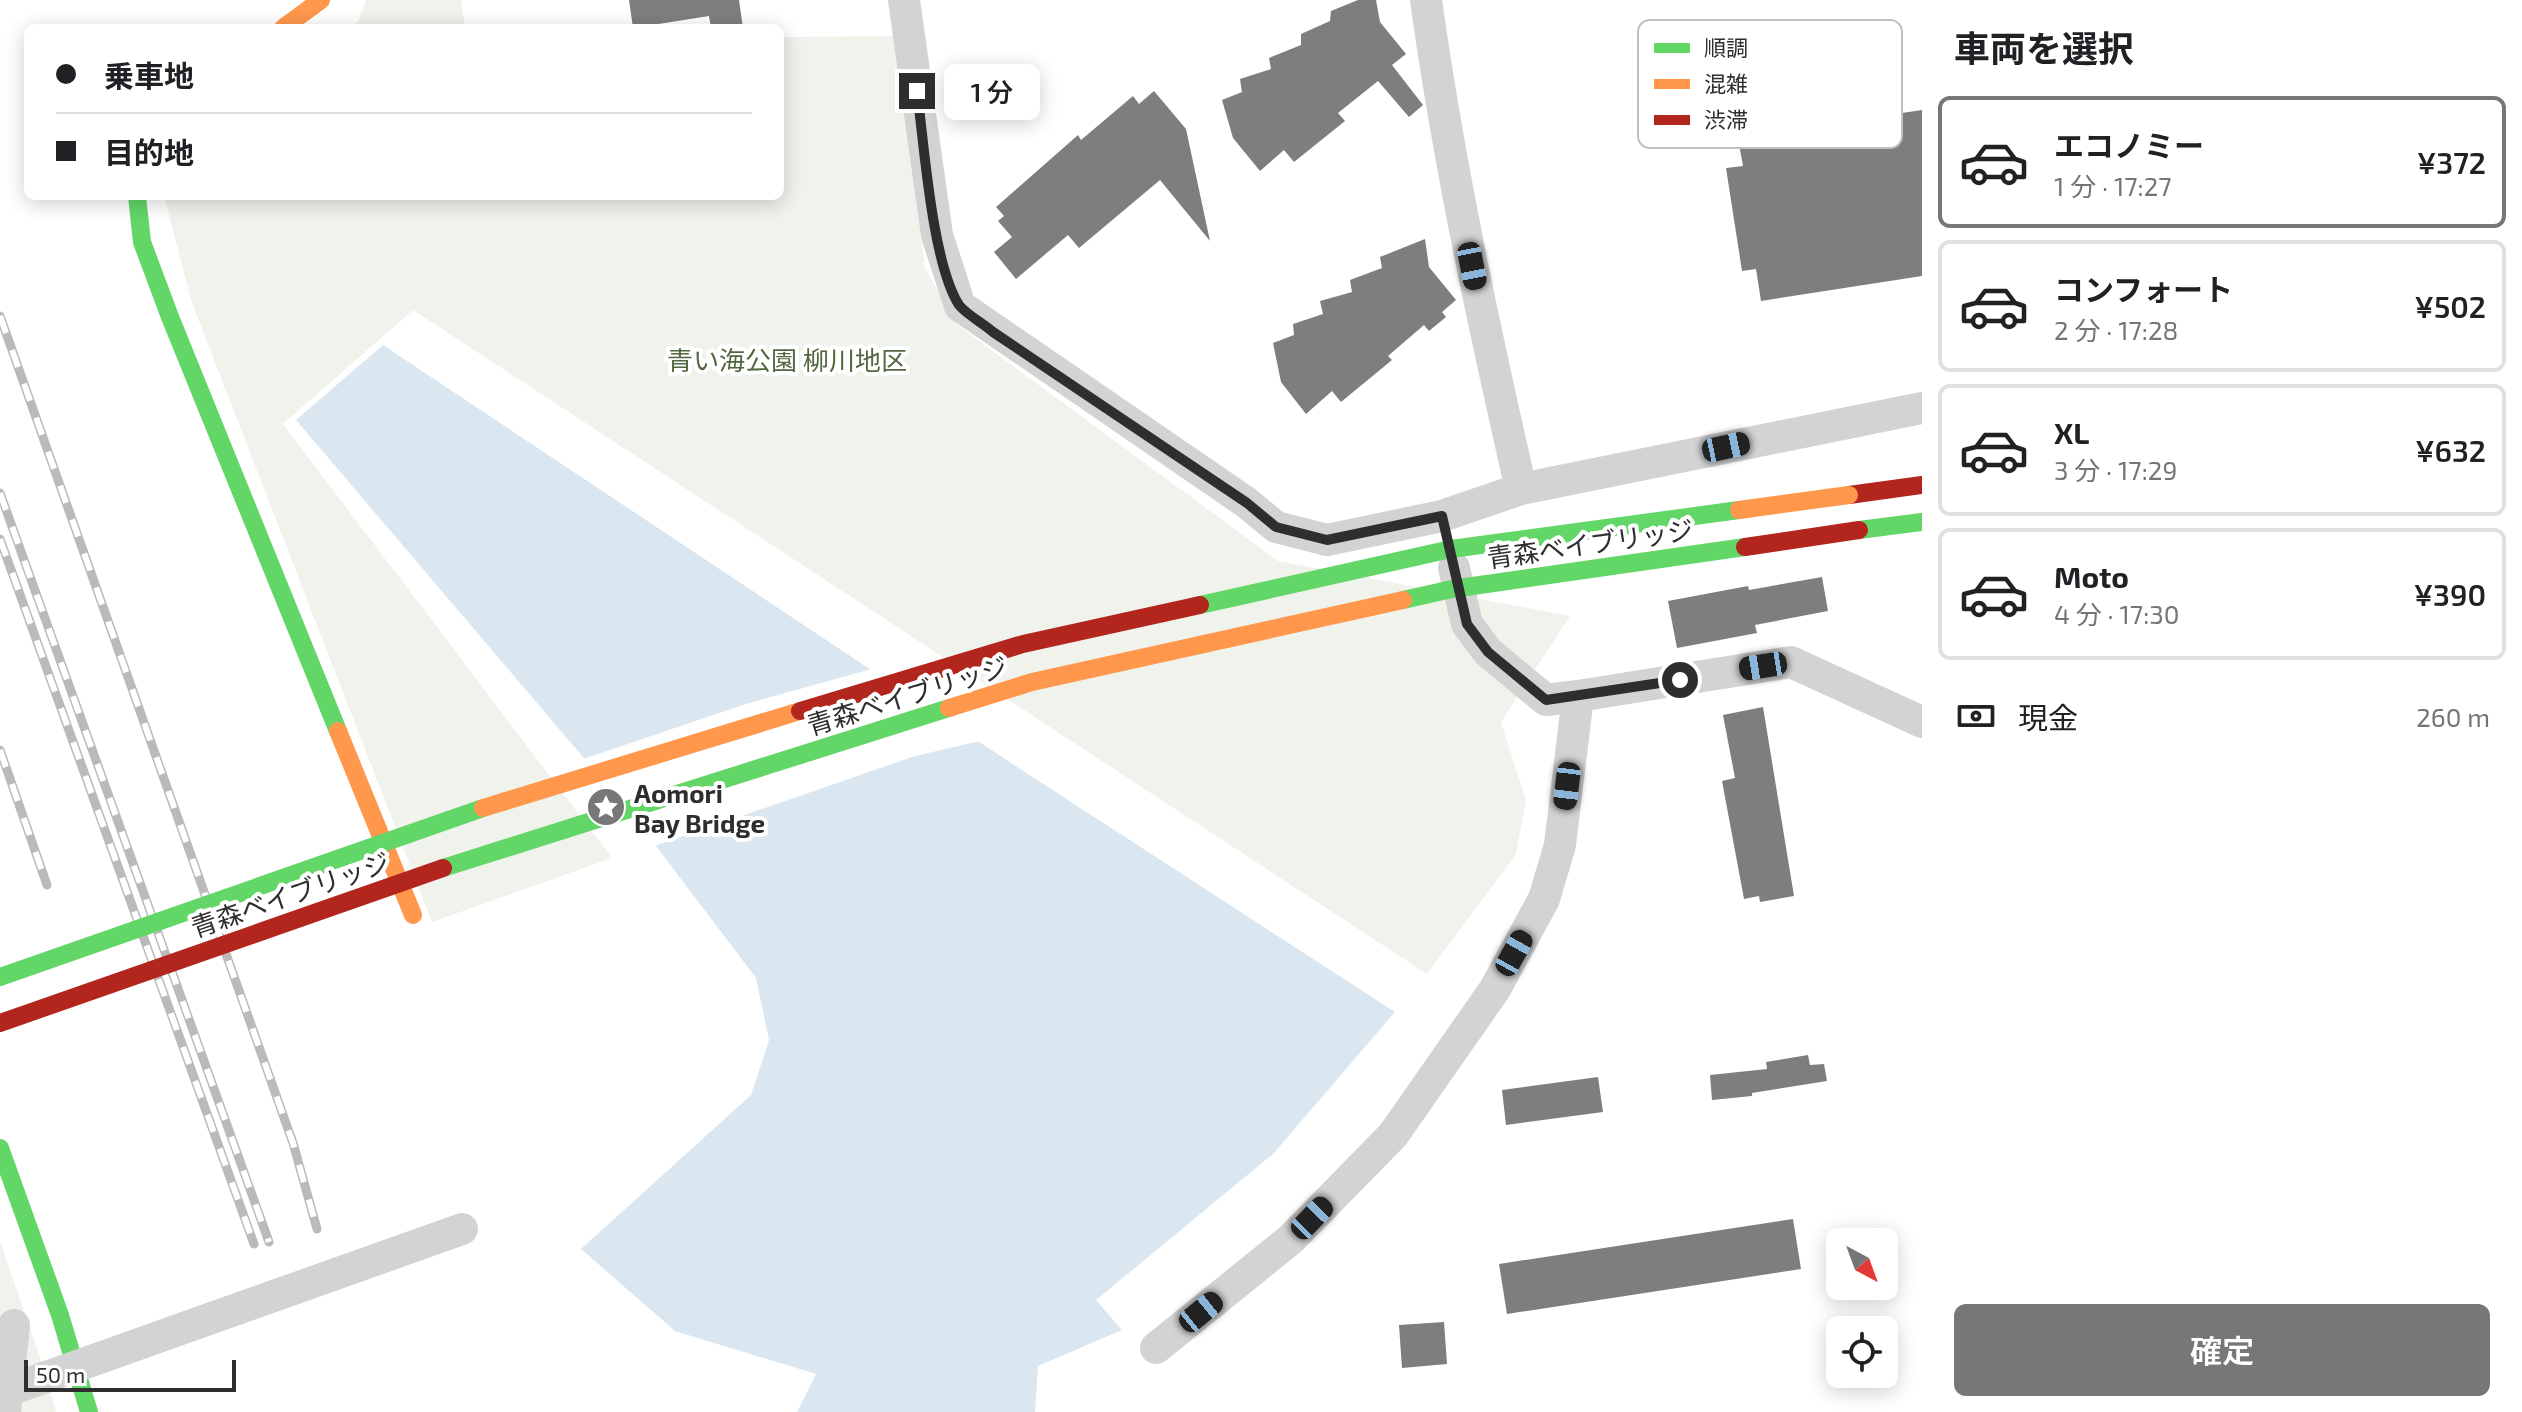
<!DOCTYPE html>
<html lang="ja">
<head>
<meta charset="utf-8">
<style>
	:root { --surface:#fff; --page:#f6f6f6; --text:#202124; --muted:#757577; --line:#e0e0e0; --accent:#777 }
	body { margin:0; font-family:"Exo 2","Noto Sans JP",sans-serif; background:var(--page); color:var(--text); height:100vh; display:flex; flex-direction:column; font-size:30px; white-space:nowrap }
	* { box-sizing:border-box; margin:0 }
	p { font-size:26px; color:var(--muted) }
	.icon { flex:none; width:44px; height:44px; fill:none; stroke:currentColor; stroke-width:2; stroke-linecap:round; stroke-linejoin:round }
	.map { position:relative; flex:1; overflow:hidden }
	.panel { display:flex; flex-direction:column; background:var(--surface); width:600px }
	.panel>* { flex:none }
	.guide { position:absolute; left:24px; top:24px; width:760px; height:176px; border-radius:12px; box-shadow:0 4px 20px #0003; display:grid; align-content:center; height:176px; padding:0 32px; background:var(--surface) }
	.needle { width:52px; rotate:139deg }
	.controls { position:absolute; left:1826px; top:1228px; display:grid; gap:16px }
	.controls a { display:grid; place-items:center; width:72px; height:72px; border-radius:12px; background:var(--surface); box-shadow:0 4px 20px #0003; font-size:40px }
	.scale { position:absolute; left:24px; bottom:20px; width:212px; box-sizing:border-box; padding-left:8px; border:4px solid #2e2e2e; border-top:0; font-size:22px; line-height:28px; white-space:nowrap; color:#2e2e2e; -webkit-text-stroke:6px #fff; paint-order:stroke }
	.end { position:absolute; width:36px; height:36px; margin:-18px; border:10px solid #2e2e2e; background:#fff; box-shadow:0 0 0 4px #fff }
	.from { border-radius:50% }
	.bubble { position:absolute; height:56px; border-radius:12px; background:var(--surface); box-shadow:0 4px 20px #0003; font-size:26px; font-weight:600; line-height:56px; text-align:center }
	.car { position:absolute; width:24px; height:48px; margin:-24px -12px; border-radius:10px; box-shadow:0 0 6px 2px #0007; background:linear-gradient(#222 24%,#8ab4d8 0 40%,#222 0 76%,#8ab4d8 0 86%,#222 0) }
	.guide b { display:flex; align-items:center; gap:28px; height:76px; font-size:30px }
	.guide b+b { border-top:2px solid var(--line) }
	.guide i { width:20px; height:20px; background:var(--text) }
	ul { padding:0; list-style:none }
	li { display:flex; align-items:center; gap:24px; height:132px; margin:0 16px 12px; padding:0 16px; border:4px solid var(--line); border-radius:12px }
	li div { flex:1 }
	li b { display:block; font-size:30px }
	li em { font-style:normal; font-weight:600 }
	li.selected { border-color:var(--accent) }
	li>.icon { width:72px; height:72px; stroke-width:1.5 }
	h2 { padding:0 32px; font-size:36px; line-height:96px }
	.pay { display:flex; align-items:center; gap:20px; height:88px; padding:0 32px; font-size:30px }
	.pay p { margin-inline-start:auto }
	.primary-button { display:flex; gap:16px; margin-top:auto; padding:16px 32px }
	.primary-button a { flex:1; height:92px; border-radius:12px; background:var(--accent); color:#fff; font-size:32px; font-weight:600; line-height:92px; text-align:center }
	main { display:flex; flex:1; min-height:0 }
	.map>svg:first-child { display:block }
</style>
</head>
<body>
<main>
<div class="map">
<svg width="1922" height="1412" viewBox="0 0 1922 1412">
	<rect width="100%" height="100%" fill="#fff"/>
	<!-- green -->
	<g fill="#f0f3ec">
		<path d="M 366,0 L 461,0 L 465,28 L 348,28 L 358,21 Z"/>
		<path d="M 895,36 L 925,268 L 956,324 L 1278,561 L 1570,616 L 1501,722 L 1526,800 L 1516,854 L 1427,974 L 413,310 L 283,424 L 612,858 L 432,922 L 192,303 L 164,196 L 780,196 L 780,37 Z"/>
		<path d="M 0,1241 L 43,1366 L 56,1412 L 0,1412 Z"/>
	</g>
	<!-- water -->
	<path fill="#dae7f0" d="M 383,345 L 1011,763 L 1395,1012 L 1273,1154 L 1096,1300 L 1122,1330 L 1038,1366 L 1035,1412 L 797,1412 L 816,1374 L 675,1331 L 581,1249 L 751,1095 L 769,1040 L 756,978 L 634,817 L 296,420 Z"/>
	<!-- pier -->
	<path fill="#fff" d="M 875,668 L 984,740 L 915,756 L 652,847 L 580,760 L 746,704 Z"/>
	<!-- building -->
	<g fill="#7e7e7e">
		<path d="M 629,0 L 739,0 L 743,28 L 711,28 L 709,16 L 633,28 Z"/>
		<path d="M 1358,0 L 1376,0 L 1380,22 L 1406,54 L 1392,65 L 1423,105 L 1409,117 L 1378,81 L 1338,113 L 1345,121 L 1294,162 L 1284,150 L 1260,171 L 1233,138 L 1222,100 L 1242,92 L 1240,79 L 1271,69 L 1269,58 L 1301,45 L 1301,34 L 1330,21 L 1331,11 Z"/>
		<path d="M 1154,91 L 1186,129 L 1210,241 L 1160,180 L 1079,248 L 1068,235 L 1016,279 L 994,252 L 1012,237 L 998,221 L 1004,216 L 996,207 L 1078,135 L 1081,140 L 1133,96 L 1139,104 Z"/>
		<path d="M 1922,110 L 1922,276 L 1761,301 L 1756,269 L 1742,271 L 1726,168 L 1743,166 L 1739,144 L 1782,137 L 1781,131 Z"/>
		<path d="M 1425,239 L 1429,267 L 1456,300 L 1442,312 L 1446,317 L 1429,331 L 1424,325 L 1388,356 L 1392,360 L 1341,402 L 1332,391 L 1306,414 L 1281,382 L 1273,343 L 1294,335 L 1293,324 L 1323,314 L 1320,301 L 1352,292 L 1350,280 L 1382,268 L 1380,257 Z"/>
		<path d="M 1822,577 L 1828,611 L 1755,625 L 1757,633 L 1677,648 L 1668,601 L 1748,586 L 1749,590 Z"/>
		<path d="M 1763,707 L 1794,896 L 1760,902 L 1759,896 L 1744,899 L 1722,781 L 1735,778 L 1723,715 Z"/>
		<path d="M 1808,1055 L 1810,1065 L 1824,1064 L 1827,1081 L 1752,1093 L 1752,1096 L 1712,1100 L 1710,1075 L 1767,1069 L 1766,1062 Z"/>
		<path d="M 1598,1077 L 1603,1112 L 1506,1125 L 1502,1090 Z"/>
		<path d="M 1793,1219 L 1801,1269 L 1507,1314 L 1499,1264 Z"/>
		<path d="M 1444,1322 L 1447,1364 L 1402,1368 L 1399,1325 Z"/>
	</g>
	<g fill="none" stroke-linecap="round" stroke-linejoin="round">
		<!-- street -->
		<g stroke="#d3d3d3" stroke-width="32">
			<path d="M 904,0 L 937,235 L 960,306 L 1247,503 L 1276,527 L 1327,540 L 1442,516 L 1521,489 L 1922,408"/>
			<path d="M 1426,0 C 1449,165 1484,327 1521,489"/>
			<path d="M 1578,696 L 1791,662 L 1922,722"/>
			<path d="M 1156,1348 L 1291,1239 L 1393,1135 L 1495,989 L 1544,899 L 1560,845 L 1578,696 L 1546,700 L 1488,652 L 1467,624 L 1454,568"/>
			<path d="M 5,1412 L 14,1325"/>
		</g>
		<!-- fast -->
		<g stroke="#63d668" stroke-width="18">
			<path d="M 137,196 L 142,242 L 170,317 L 338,731"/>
			<path d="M 1859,530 L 1922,522"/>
			<path d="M 0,1148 L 60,1315 L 89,1412"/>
		</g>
		<!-- slow -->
		<g stroke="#ff974d" stroke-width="18">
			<path d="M 283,28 L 321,0"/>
			<path d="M 338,731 L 413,915"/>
		</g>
		<!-- jam -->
		<path stroke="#b3261e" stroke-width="18" d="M 1849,495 L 1922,485"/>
		<defs>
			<g id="rail">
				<path d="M 0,316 L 293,1143 L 317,1229"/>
				<path d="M 0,493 L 269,1242"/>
				<path d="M 0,539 L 254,1244"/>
				<path d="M 0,750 L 47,885"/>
			</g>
		</defs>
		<!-- rail casing -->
		<use href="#rail" stroke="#bababa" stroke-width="9"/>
		<!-- rail -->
		<use href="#rail" stroke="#fff" stroke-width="6" stroke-dasharray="18" stroke-linecap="butt"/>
		<!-- street-bridge -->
		<path stroke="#d3d3d3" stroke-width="32" d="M 7,1391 L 462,1229"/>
		<!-- fast-bridge -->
		<g stroke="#63d668" stroke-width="18">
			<path d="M 1403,600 L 1452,589 L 1745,547"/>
			<path d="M 1200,605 L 1451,549 L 1739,510"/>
			<path d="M 443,868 L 949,708"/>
			<path d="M 0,977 L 483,808"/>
		</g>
		<!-- slow-bridge -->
		<g stroke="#ff974d" stroke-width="18">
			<path d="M 1739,510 L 1849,495"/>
			<path d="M 949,708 L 1032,682 L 1403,600"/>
			<path d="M 483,808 L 800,711"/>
		</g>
		<!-- jam-bridge -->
		<g stroke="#b3261e" stroke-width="18">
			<path d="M 1745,547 L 1859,530"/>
			<path d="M 800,711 L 1023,644 L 1200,605"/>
			<path d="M 0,1023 L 443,868"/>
		</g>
	</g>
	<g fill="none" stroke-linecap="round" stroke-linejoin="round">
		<!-- route -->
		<path stroke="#2e2e2e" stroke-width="10" d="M 917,91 C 924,143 932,263 959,305 C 967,315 983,323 993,332 L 1247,503 L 1276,527 L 1327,540 L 1442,516 L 1467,624 L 1488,652 L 1546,700 L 1680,680"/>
	</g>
	<!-- icons -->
	<defs>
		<symbol id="sight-disc" viewBox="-11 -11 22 22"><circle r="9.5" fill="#777" stroke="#fff"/><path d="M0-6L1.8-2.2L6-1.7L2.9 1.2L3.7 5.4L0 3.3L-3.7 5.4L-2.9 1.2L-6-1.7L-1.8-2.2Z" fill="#fff"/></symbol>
	</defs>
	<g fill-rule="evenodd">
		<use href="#sight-disc" x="584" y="785" width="44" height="44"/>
	</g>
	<g text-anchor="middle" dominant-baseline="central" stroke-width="8" stroke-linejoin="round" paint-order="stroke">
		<!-- park labels -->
		<g font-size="26" fill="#52673f" stroke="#fff">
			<text x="787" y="359">青い海公園 柳川地区</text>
		</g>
		<!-- street labels -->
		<g font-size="26" fill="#2e2e2e" stroke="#fff">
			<text transform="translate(1590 543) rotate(-8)">青森ベイブリッジ</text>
			<text transform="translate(907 695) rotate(-17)">青森ベイブリッジ</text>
			<text transform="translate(290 894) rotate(-19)">青森ベイブリッジ</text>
		</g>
		<!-- poi labels -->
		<g font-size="26" font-weight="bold" fill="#2e2e2e" stroke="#fff" text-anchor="start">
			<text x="634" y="792">Aomori<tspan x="634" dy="30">Bay Bridge</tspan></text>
		</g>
	</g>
	<!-- legend -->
	<rect x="1638" y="20" width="264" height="128" rx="12" fill="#fff" stroke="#c0c0c0" stroke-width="2"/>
	<rect x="1654" y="43" width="36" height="10" fill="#63d668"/>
	<rect x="1654" y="79" width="36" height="10" fill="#ff974d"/>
	<rect x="1654" y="115" width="36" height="10" fill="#b3261e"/>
	<g font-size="22" fill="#2e2e2e">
		<text x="1704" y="56">順調</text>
		<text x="1704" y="92">混雑</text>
		<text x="1704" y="128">渋滞</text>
	</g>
</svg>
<div class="controls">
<a><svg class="needle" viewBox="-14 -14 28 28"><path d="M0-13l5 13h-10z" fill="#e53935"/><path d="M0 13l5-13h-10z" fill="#757577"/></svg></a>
<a><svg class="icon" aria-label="locate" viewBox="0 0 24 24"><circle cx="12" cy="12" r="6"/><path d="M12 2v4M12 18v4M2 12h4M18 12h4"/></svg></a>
</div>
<div class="scale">50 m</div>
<i class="end from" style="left:1680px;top:680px"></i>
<i class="end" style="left:917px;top:91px"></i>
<div class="bubble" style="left:944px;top:64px;width:96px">1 分</div>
<i class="car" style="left:1472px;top:266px;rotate:169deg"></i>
<i class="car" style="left:1726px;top:447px;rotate:78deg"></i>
<i class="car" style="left:1763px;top:666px;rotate:261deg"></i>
<i class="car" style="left:1567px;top:786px;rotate:187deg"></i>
<i class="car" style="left:1514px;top:953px;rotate:29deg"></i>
<i class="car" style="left:1312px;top:1218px;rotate:44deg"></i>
<i class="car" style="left:1201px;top:1312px;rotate:51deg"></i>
<div class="guide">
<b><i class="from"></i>乗車地</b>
<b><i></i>目的地</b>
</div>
</div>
<section class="panel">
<h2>車両を選択</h2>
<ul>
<li class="selected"><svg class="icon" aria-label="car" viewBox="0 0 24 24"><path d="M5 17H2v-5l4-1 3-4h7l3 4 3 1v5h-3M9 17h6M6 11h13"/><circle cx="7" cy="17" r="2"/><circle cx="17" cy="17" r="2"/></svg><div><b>エコノミー</b><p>1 分 · 17:27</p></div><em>¥372</em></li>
<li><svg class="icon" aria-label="car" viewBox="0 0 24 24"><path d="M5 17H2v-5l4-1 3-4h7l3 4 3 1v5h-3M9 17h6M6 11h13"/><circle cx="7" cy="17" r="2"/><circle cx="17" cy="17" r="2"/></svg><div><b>コンフォート</b><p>2 分 · 17:28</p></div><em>¥502</em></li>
<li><svg class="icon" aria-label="car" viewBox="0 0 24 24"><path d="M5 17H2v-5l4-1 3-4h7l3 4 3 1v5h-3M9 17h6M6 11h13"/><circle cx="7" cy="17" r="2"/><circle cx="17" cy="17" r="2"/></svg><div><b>XL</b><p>3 分 · 17:29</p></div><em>¥632</em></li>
<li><svg class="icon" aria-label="car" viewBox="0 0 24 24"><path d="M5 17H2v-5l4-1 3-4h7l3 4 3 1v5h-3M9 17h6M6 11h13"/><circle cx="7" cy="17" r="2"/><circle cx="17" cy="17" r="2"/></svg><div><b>Moto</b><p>4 分 · 17:30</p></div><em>¥390</em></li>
</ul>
<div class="pay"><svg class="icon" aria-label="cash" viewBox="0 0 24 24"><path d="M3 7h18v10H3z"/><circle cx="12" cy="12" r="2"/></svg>現金<p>260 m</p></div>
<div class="primary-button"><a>確定</a></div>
</section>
</main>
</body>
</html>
